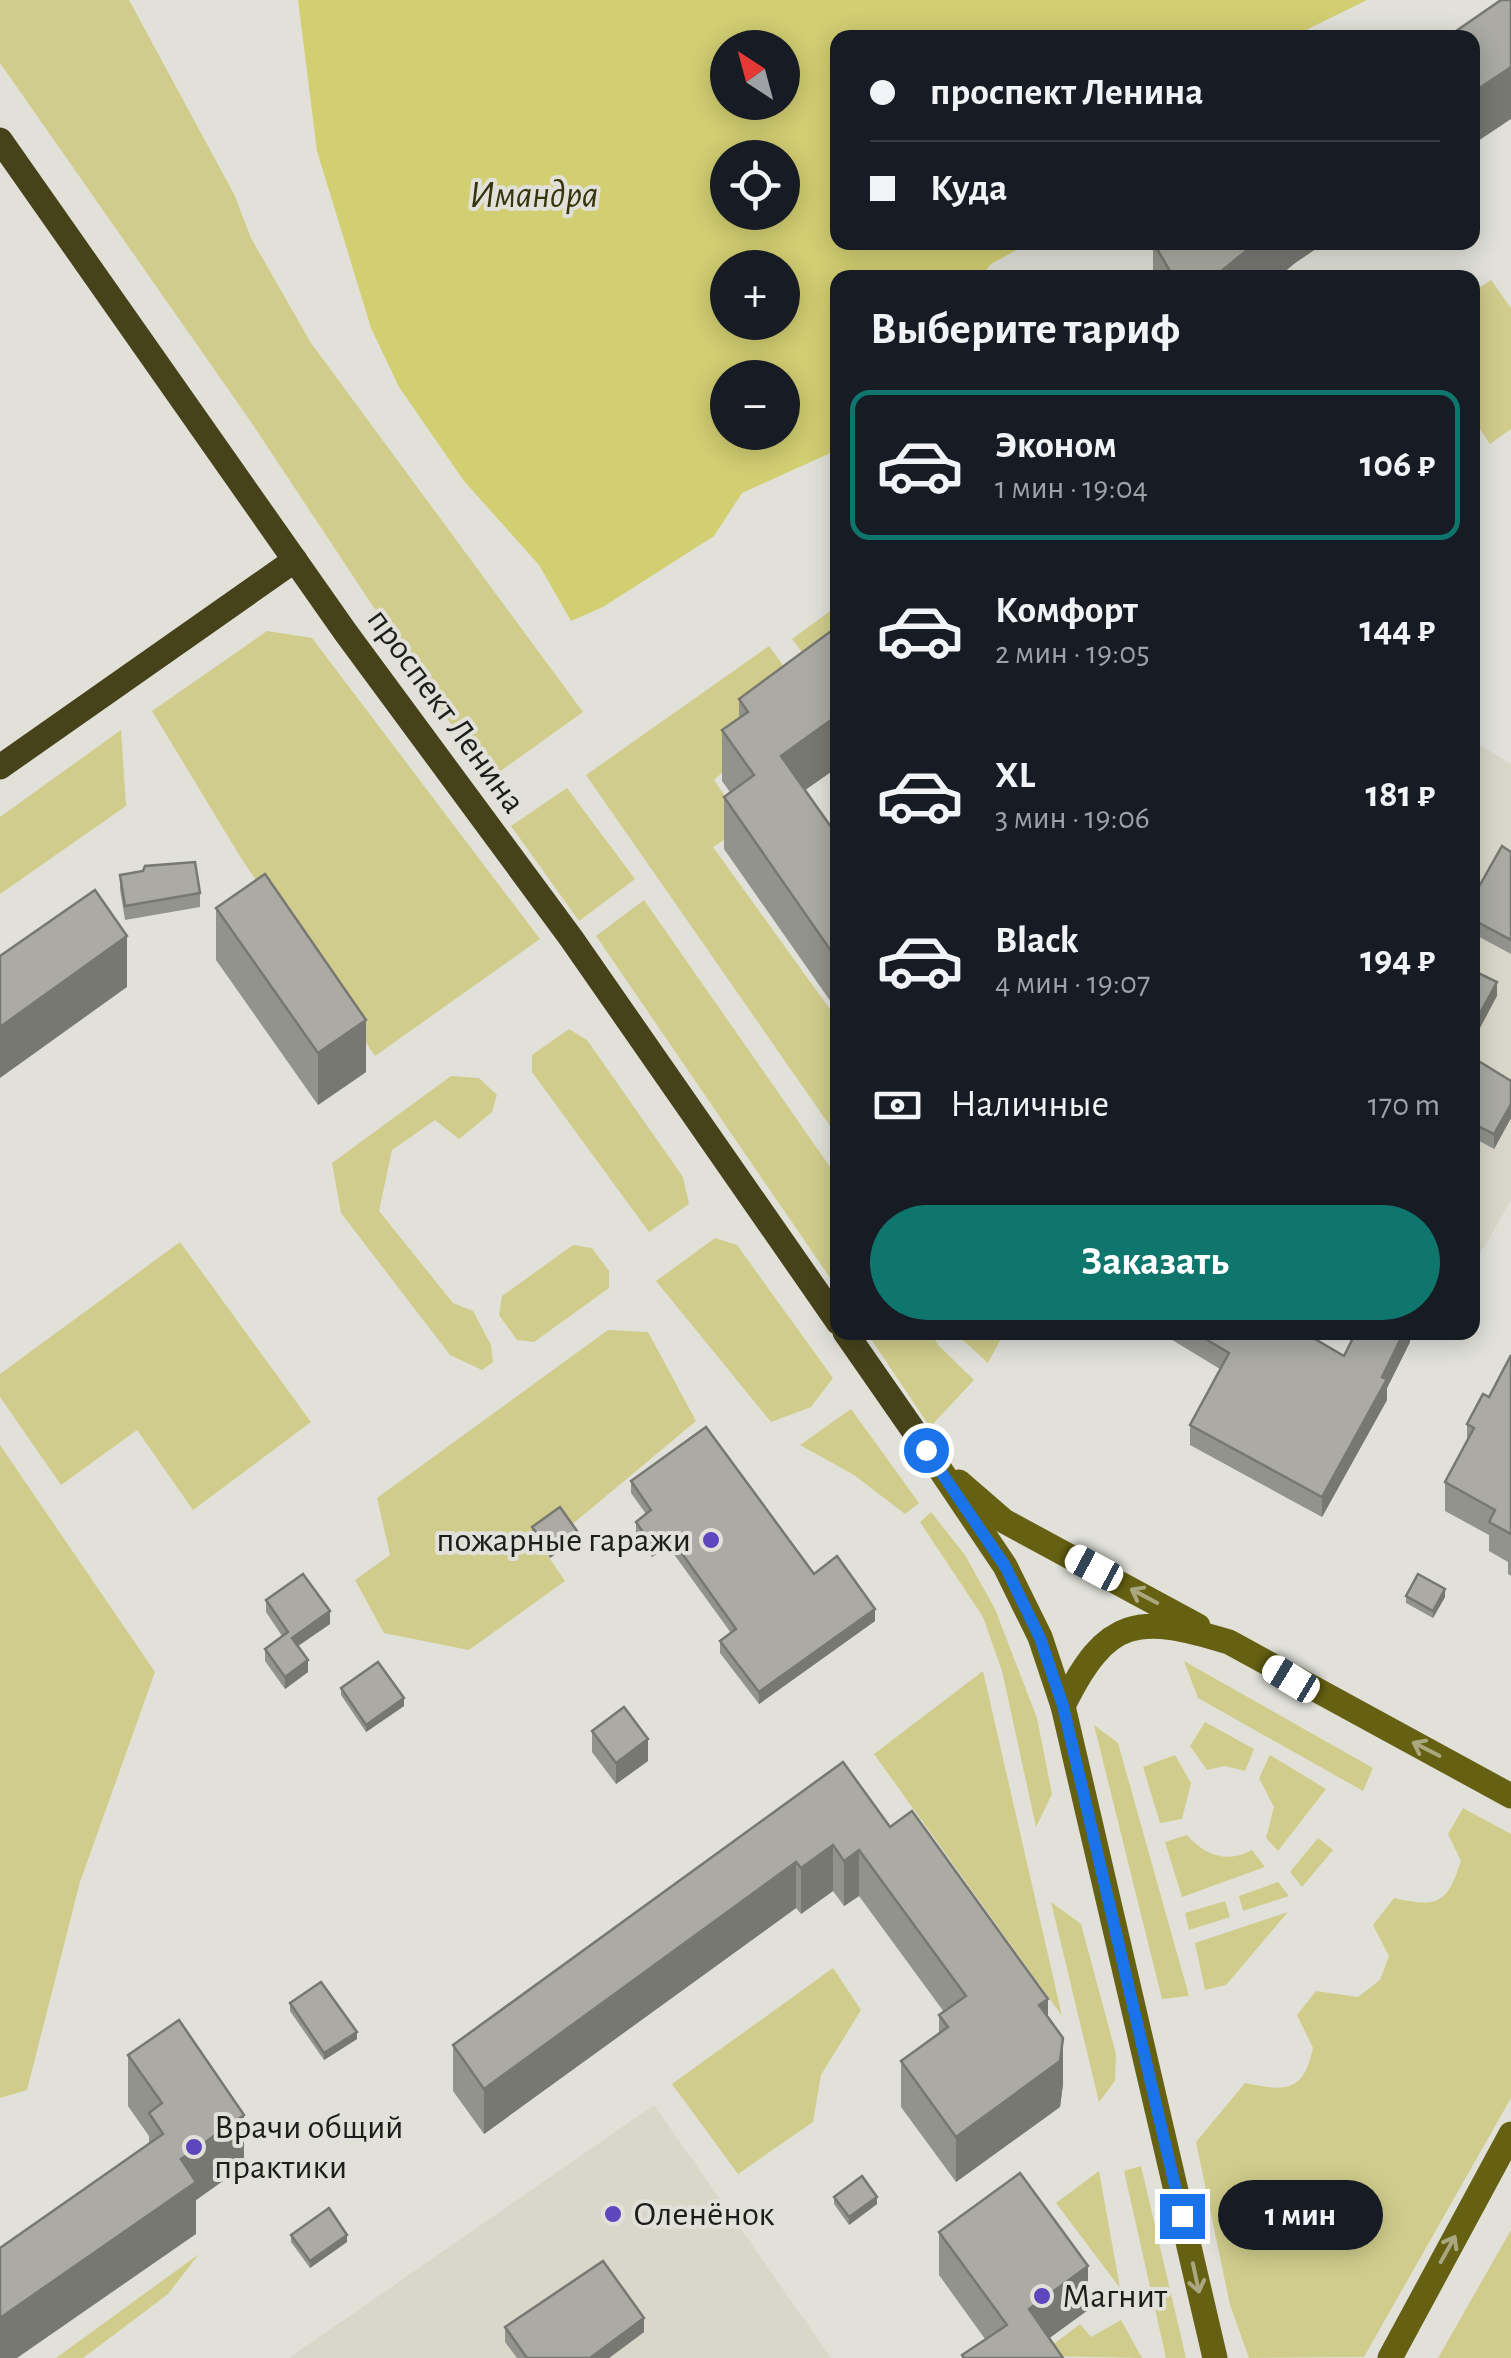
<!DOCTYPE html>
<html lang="ru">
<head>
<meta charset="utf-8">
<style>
	:root { --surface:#171b24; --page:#242831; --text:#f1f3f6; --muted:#9ea1a6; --line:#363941; --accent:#0f766e }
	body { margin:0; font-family:"Alegreya Sans",sans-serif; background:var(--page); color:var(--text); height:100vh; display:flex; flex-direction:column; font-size:38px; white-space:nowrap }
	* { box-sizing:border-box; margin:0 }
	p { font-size:32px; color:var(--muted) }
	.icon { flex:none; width:55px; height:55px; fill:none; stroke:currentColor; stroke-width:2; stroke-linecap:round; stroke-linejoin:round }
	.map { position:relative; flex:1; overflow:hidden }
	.sheet { position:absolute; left:830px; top:270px; width:650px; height:1070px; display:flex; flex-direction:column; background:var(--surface); border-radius:20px; box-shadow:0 5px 25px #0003 }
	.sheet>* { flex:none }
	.hud { position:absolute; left:830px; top:30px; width:650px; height:220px; border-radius:20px; box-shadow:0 5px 25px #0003; display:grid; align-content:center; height:220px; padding:0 40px; background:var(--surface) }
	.needle { width:65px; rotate:324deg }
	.controls { position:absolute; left:710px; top:30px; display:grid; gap:20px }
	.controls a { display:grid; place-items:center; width:90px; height:90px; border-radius:50%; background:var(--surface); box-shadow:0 5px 25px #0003; font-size:50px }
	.end { position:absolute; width:45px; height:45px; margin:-22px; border:12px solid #1a73e8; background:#fff; box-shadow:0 0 0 5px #fff }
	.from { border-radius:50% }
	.bubble { position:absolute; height:70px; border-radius:35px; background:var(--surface); box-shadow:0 5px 25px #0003; font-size:32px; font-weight:700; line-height:70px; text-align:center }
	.car { position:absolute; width:30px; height:60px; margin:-30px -15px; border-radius:12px; box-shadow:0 0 8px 2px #0007; background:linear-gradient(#fff 24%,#345 0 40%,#fff 0 76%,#345 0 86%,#fff 0) }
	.hud b { display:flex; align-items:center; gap:35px; height:95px; font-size:38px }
	.hud b+b { border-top:2px solid var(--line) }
	.hud i { width:25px; height:25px; background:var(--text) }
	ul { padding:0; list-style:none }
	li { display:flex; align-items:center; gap:30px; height:150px; margin:0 20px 15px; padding:0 20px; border:5px solid transparent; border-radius:20px }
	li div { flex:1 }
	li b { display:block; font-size:38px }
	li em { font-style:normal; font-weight:700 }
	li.current { border-color:var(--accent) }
	li>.icon { width:90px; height:90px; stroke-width:1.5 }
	h2 { padding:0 40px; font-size:45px; line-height:120px }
	.pay { display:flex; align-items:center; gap:25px; height:110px; padding:0 40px; font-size:38px }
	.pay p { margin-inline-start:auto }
	.cta { display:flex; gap:20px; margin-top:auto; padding:20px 40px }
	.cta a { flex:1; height:115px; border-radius:60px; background:var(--accent); color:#fff; font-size:40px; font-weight:700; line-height:115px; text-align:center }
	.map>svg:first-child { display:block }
</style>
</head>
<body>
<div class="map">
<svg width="1511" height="2358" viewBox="0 0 1511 2358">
	<rect width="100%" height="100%" fill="#e1e1da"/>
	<!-- built -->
	<g fill="#d8d7c9">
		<path d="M 1473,741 L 1511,764 L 1511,1200 L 1473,1266 Z"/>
		<path d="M 654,2105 L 831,2358 L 289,2358 Z"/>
	</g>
	<!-- green -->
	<g fill="#d0cd8c">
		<path d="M 0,0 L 129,0 L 234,194 L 251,238 L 311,343 L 583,712 L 488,780 L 251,422 L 0,63 Z"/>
		<path d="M 1491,280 L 1511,308 L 1511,429 L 1490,444 L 1473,419 L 1472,293 Z"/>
		<path d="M 837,606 L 837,670 L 823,680 L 792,639 Z"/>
		<path d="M 267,631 L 312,638 L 540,939 L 375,1056 L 241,858 L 152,711 Z"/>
		<path d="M 769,646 L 806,697 L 714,780 L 746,826 L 713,847 L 837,1019 L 837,1136 L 586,775 Z"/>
		<path d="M 121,730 L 126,806 L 0,894 L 0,817 Z"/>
		<path d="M 567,788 L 635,879 L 579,921 L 511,826 Z"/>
		<path d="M 644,900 L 837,1177 L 837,1288 L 596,936 Z"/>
		<path d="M 569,1029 L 587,1040 L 683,1177 L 689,1204 L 649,1232 L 532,1072 L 532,1055 Z"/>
		<path d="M 451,1076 L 479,1078 L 497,1095 L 492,1112 L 459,1139 L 435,1120 L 392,1150 L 379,1211 L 453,1303 L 473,1311 L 491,1345 L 493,1362 L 482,1370 L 450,1355 L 341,1213 L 332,1163 Z"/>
		<path d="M 715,1238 L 737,1245 L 833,1378 L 811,1407 L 771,1422 L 656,1281 Z"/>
		<path d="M 180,1242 L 311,1422 L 193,1510 L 137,1430 L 61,1485 L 0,1397 L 0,1374 Z"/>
		<path d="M 573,1245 L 592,1248 L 609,1271 L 609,1288 L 534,1342 L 517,1340 L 499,1315 L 502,1296 Z"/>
		<path d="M 608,1330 L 648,1332 L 696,1421 L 569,1527 L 533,1534 L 565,1581 L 469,1650 L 384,1633 L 355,1580 L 390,1555 L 377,1498 Z"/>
		<path d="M 867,1333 L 931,1333 L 938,1345 L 974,1380 L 930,1427 Z"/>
		<path d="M 955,1333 L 1004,1333 L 988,1363 Z"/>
		<path d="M 851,1409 L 919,1503 L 905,1514 L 854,1475 L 800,1445 Z"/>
		<path d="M 0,1445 L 155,1672 L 80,1882 L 27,2090 L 0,2098 Z"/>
		<path d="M 931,1512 L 965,1555 L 995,1609 L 1037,1718 L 1052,1794 L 1036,1827 L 1002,1671 L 983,1617 L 920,1522 Z"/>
		<path d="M 1184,1661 L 1373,1768 L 1363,1791 L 1198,1698 Z"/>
		<path d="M 983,1671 L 1062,2016 L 874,1754 Z"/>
		<path d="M 1205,1722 L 1254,1749 L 1245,1771 L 1225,1766 L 1207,1770 L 1190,1746 Z"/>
		<path d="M 1094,1725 L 1118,1743 L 1189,1996 L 1162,1999 Z"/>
		<path d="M 1175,1755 L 1191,1783 L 1182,1819 L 1160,1823 L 1143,1767 Z"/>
		<path d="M 1270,1755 L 1326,1789 L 1278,1851 L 1266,1838 L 1274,1807 L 1259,1778 Z"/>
		<path d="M 1463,1808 L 1511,1834 L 1511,2098 L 1364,2357 L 1249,2358 L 1230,2305 L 1196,2142 L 1245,2083 C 1285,2091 1303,2094 1313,2048 L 1297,2015 L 1316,1991 L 1358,1997 L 1380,1980 L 1389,1956 L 1373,1925 L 1394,1898 C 1438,1908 1447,1904 1461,1861 L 1448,1834 Z"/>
		<path d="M 1187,1835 C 1204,1855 1228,1864 1252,1850 L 1265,1867 L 1182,1897 L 1165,1842 Z"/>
		<path d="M 1318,1838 L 1333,1850 L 1302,1887 L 1290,1872 Z"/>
		<path d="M 1278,1882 L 1289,1896 L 1243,1911 L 1239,1896 Z"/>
		<path d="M 1225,1901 L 1230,1917 L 1189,1930 L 1185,1913 Z"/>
		<path d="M 1051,1902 L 1081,1924 L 1116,2054 L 1115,2081 L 1099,2102 Z"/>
		<path d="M 1288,1912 L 1226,1985 L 1205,1990 L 1195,1943 Z"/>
		<path d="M 833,1968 L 861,2010 L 821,2075 L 813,2122 L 738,2174 L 672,2084 Z"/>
		<path d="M 1141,2166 L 1186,2358 L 1166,2358 L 1124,2171 Z"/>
		<path d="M 1099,2171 L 1120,2288 L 1056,2203 Z"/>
		<path d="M 1511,2230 L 1511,2358 L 1438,2358 Z"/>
		<path d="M 199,2254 L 168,2294 L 83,2358 L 56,2358 Z"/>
		<path d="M 1121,2320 L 1142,2358 L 1038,2356 L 1080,2324 L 1091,2337 Z"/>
	</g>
	<!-- water -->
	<path fill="#d2ce72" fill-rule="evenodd" d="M 298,0 L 1367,0 L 1308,29 L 1301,37 L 838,38 L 838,242 L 1029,243 L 991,264 L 981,277 L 838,278 L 837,450 L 742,493 L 714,536 L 603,607 L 571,621 L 539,565 L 464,481 L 399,387 L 371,328 L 317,151 ZM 728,48 L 782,48 L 782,102 L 728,102 ZM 728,158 L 782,158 L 782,212 L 728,212 ZM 728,268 L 782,268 L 782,322 L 728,322 ZM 728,378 L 782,378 L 782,432 L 728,432 Z"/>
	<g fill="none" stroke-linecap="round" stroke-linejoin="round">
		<!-- secondary -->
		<g stroke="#666112" stroke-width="25">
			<path d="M 927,1450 L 1005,1566 L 1040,1637 L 1063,1706 L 1215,2358"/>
			<path d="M 959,1482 L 1004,1521 L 1198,1626"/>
			<path d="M 1063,1706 C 1107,1616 1138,1614 1229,1642 L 1511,1796"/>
			<path d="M 1390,2358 L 1511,2134"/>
		</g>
		<!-- primary -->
		<g stroke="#46431b" stroke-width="25">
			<path d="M 0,140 L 346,633 L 571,938 L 838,1322"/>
			<path d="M 0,767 L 295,560"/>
			<path d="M 845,1332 L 927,1450"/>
		</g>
	</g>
	<!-- wall -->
	<g fill="#93938d">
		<path d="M 1153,242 L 1326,242 L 1295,263 L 1277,278 L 1153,278 Z"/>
		<path d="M 838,626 L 838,767 L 805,790 L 838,837 L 838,1012 L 724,849 L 724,797 L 730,792 L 722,781 L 722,730 L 739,718 L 739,699 Z"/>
		<path d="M 1511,852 L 1511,954 L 1472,933 L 1472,899 Z"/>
		<path d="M 143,871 L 200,893 L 200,907 L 125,920 L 120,889 L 120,875 Z"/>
		<path d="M 216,908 L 366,1072 L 318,1105 L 216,960 Z"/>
		<path d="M 1472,1057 L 1511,1081 L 1511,1118 L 1494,1149 L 1472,1137 Z"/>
		<path d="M 1159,1332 L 1303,1332 L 1344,1356 L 1410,1332 L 1410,1342 L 1387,1388 L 1387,1400 L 1322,1517 L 1190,1445 L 1190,1425 L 1220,1369 Z"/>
		<path d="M 1511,1355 L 1511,1576 L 1508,1574 L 1508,1562 L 1489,1551 L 1489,1535 L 1445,1511 L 1445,1482 L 1467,1441 L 1467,1424 L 1489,1397 Z"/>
		<path d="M 631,1481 L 814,1574 L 875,1621 L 759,1704 L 720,1653 L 720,1641 L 731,1633 L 668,1546 L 652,1557 L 636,1534 L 636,1522 L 646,1514 L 631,1493 Z"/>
		<path d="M 532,1527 L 577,1538 L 550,1558 L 532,1534 Z"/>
		<path d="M 1406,1596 L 1445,1597 L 1433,1618 L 1406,1603 Z"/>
		<path d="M 266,1600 L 330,1624 L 298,1646 L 308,1672 L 285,1689 L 265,1661 L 265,1649 L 282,1636 L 266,1612 Z"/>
		<path d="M 341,1688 L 404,1706 L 366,1732 L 341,1695 Z"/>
		<path d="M 592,1731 L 648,1761 L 616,1784 L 592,1752 Z"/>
		<path d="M 843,1762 L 890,1827 L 1048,2017 L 1063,2084 L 1060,2107 L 956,2182 L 901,2107 L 901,2061 L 939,2033 L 939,2015 L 944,2012 L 859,1896 L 844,1906 L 833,1891 L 801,1914 L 796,1908 L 484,2134 L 453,2091 L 453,2045 Z"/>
		<path d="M 290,2003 L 357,2039 L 324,2060 L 290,2011 Z"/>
		<path d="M 128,2055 L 244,2166 L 196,2200 L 196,2234 L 149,2144 L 149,2136 L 128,2106 Z"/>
		<path d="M 834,2197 L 877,2204 L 849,2225 L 834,2204 Z"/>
		<path d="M 939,2232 L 1088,2310 L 1049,2338 L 1063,2358 L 962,2358 L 962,2355 L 985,2339 L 939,2275 Z"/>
		<path d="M 291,2235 L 347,2242 L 310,2268 L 291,2242 Z"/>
		<path d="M 505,2327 L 644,2332 L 609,2358 L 517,2358 L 505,2342 Z"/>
	</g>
	<!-- shaded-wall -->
	<g fill="#787873">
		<path d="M 1511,67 L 1511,119 L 1472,145 L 1472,93 Z"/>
		<path d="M 1257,242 L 1326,242 L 1295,263 L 1277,278 L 1219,278 L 1219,273 Z"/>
		<path d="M 838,715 L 838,767 L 781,807 L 781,756 Z"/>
		<path d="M 127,936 L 127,987 L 0,1078 L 0,1027 Z"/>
		<path d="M 1497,982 L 1497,996 L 1472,1043 L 1472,1028 Z"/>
		<path d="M 366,1020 L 366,1072 L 318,1105 L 318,1053 Z"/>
		<path d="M 1511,1104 L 1511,1118 L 1494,1149 L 1494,1134 Z"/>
		<path d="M 1404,1332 L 1410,1332 L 1410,1342 L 1387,1388 L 1387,1400 L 1322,1517 L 1322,1497 Z"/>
		<path d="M 577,1531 L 577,1538 L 550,1558 L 550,1551 Z"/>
		<path d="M 668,1534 L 668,1546 L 652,1557 L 652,1545 Z"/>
		<path d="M 1445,1589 L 1445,1597 L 1433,1618 L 1433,1611 Z"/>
		<path d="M 875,1609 L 875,1621 L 759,1704 L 759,1692 Z"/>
		<path d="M 330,1611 L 330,1624 L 292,1650 L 292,1638 Z"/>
		<path d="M 308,1660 L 308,1672 L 285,1689 L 285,1677 Z"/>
		<path d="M 404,1698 L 404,1706 L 366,1732 L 366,1725 Z"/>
		<path d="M 648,1739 L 648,1761 L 616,1784 L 616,1763 Z"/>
		<path d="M 833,1845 L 833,1891 L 801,1914 L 801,1868 Z"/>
		<path d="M 859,1850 L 859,1896 L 844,1906 L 844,1861 Z"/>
		<path d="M 796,1862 L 796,1908 L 484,2134 L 484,2089 Z"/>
		<path d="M 1048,1999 L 1048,2044 L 1039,2005 Z"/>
		<path d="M 357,2032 L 357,2039 L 324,2060 L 324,2053 Z"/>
		<path d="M 1063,2038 L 1063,2084 L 1060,2107 L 956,2182 L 956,2137 Z"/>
		<path d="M 244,2115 L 244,2166 L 196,2200 L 196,2234 L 17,2358 L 0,2358 L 0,2318 L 181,2159 Z"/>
		<path d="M 877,2197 L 877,2204 L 849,2225 L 849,2217 Z"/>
		<path d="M 347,2235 L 347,2242 L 310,2268 L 310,2261 Z"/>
		<path d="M 1088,2266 L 1088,2310 L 1029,2353 L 1029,2309 Z"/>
		<path d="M 644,2318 L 644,2332 L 609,2358 L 590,2358 Z"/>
	</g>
	<!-- building -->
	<g fill="#ababa4" stroke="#787873" stroke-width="2.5">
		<path d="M 1501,0 L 1511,0 L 1511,67 L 1472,93 L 1472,38 L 1446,38 Z"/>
		<path d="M 1153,242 L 1257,242 L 1219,273 L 1222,278 L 1174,278 Z"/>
		<path d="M 838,626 L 838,715 L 781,756 L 838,837 L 838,961 L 724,797 L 754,775 L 722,730 L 748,712 L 739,699 Z"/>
		<path d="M 1502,846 L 1511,852 L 1511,940 L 1472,919 L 1472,899 Z"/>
		<path d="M 195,862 L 200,893 L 125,906 L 120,875 L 143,871 L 145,866 Z"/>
		<path d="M 265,874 L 366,1020 L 318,1053 L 216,908 Z"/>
		<path d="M 95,890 L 127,936 L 0,1027 L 0,956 Z"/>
		<path d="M 1472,970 L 1497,982 L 1472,1028 Z"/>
		<path d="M 1472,1057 L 1511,1081 L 1511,1104 L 1494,1134 L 1472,1123 Z"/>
		<path d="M 1194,1332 L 1303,1332 L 1344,1356 L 1356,1332 L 1404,1332 L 1382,1377 L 1387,1379 L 1322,1497 L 1190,1425 L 1229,1353 Z"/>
		<path d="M 1511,1355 L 1511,1534 L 1489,1522 L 1495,1510 L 1445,1482 L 1474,1428 L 1467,1424 L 1483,1394 L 1489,1397 Z"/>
		<path d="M 706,1427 L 814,1574 L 837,1556 L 875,1609 L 759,1692 L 720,1641 L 736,1629 L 668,1534 L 652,1545 L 636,1522 L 651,1510 L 631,1481 Z"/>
		<path d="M 560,1507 L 577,1531 L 550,1551 L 532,1527 Z"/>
		<path d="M 303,1574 L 330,1611 L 292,1638 L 308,1660 L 285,1677 L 265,1649 L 288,1632 L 266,1600 Z"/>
		<path d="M 1418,1574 L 1445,1589 L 1433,1611 L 1406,1596 Z"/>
		<path d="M 378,1662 L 404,1698 L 366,1725 L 341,1688 Z"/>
		<path d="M 624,1707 L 648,1739 L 616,1763 L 592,1731 Z"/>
		<path d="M 843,1762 L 890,1827 L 912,1811 L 1048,1999 L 1039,2005 L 1063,2038 L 1060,2061 L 956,2137 L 901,2061 L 948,2027 L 939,2015 L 966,1996 L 859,1850 L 844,1861 L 833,1845 L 801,1868 L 796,1862 L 484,2089 L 453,2045 Z"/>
		<path d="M 321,1982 L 357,2032 L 324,2053 L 290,2003 Z"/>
		<path d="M 179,2020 L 244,2115 L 181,2159 L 196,2182 L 0,2318 L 0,2248 L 163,2134 L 149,2113 L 162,2103 L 128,2055 Z"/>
		<path d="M 1020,2173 L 1088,2266 L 1029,2309 L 1063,2358 L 964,2358 L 962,2355 L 1007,2325 L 939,2232 Z"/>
		<path d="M 862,2176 L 877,2197 L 849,2217 L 834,2197 Z"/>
		<path d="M 329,2208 L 347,2235 L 310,2261 L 291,2235 Z"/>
		<path d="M 603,2261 L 644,2318 L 590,2358 L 527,2358 L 505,2327 Z"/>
	</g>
	<!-- one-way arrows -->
	<defs><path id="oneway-shaft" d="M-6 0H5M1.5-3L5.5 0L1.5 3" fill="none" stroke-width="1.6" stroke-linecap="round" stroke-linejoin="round" transform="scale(2.5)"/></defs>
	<g stroke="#aaa780">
		<use href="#oneway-shaft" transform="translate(1144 1596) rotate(-152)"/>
		<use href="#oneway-shaft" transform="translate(1426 1749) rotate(-153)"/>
		<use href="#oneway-shaft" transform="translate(1448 2249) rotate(-61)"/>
		<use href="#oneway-shaft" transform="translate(1196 2278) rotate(78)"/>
	</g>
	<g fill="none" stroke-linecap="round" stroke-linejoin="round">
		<!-- route -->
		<path stroke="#1a73e8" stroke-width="12" d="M 926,1450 L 1005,1566 L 1040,1638 L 1063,1706 L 1182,2216"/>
	</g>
	<!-- markers -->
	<g fill="#5d47bf" stroke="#e1e1da" stroke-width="4">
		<circle cx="711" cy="1540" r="10"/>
		<circle cx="194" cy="2147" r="10"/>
		<circle cx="613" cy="2214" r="10"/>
		<circle cx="1042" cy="2296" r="10"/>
	</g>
	<g text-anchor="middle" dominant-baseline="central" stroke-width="8" stroke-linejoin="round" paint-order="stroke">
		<!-- street labels -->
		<g font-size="35" fill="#1d1d1b" stroke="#e1e1da">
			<text transform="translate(446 711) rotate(54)">проспект Ленина</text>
		</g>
		<!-- poi labels -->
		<g font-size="35" fill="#1d1d1b" stroke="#e1e1da" text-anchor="start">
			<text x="691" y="1540" text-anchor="end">пожарные гаражи</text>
			<text x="214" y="2127">Врачи общий<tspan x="214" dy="40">практики</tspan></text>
			<text x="633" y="2214">Оленёнок</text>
			<text x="1062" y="2296">Магнит</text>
		</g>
		<!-- water labels -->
		<g font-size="38" font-style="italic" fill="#37350c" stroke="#e1e1da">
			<text x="534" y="196">Имандра</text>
		</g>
	</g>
</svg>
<div class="controls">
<a><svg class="needle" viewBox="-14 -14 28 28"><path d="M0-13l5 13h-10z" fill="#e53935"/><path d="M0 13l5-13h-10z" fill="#9ea1a6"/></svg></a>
<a><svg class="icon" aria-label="locate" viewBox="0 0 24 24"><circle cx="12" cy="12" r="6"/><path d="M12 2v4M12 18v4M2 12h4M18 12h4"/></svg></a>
<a>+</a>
<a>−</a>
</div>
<i class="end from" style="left:926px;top:1450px"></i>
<i class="end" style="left:1182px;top:2216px"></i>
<div class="bubble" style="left:1218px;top:2180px;width:165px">1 мин</div>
<i class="car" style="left:1094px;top:1568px;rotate:298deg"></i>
<i class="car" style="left:1291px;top:1679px;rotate:301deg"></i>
<div class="hud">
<b><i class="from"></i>проспект Ленина</b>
<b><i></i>Куда</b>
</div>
<section class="sheet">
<h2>Выберите тариф</h2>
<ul>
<li class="current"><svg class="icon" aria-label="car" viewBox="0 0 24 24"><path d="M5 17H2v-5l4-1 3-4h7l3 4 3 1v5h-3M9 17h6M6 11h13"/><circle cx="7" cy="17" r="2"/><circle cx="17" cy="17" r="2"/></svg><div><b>Эконом</b><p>1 мин · 19:04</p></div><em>106 ₽</em></li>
<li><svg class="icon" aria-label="car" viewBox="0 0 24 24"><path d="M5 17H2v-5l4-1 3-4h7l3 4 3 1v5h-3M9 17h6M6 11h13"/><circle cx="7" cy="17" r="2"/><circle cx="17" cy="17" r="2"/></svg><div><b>Комфорт</b><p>2 мин · 19:05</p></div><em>144 ₽</em></li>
<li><svg class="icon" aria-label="car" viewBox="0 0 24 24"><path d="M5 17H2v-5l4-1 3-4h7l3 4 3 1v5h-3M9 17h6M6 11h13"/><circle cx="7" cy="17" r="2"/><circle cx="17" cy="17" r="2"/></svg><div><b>XL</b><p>3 мин · 19:06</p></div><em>181 ₽</em></li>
<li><svg class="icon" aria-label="car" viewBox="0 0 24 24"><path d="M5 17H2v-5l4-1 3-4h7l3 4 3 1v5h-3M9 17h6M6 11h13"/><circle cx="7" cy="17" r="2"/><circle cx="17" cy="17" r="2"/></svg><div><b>Black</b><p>4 мин · 19:07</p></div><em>194 ₽</em></li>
</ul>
<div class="pay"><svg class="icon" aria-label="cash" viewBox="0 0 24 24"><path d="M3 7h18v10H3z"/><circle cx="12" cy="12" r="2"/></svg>Наличные<p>170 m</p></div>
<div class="cta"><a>Заказать</a></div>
</section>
</div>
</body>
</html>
